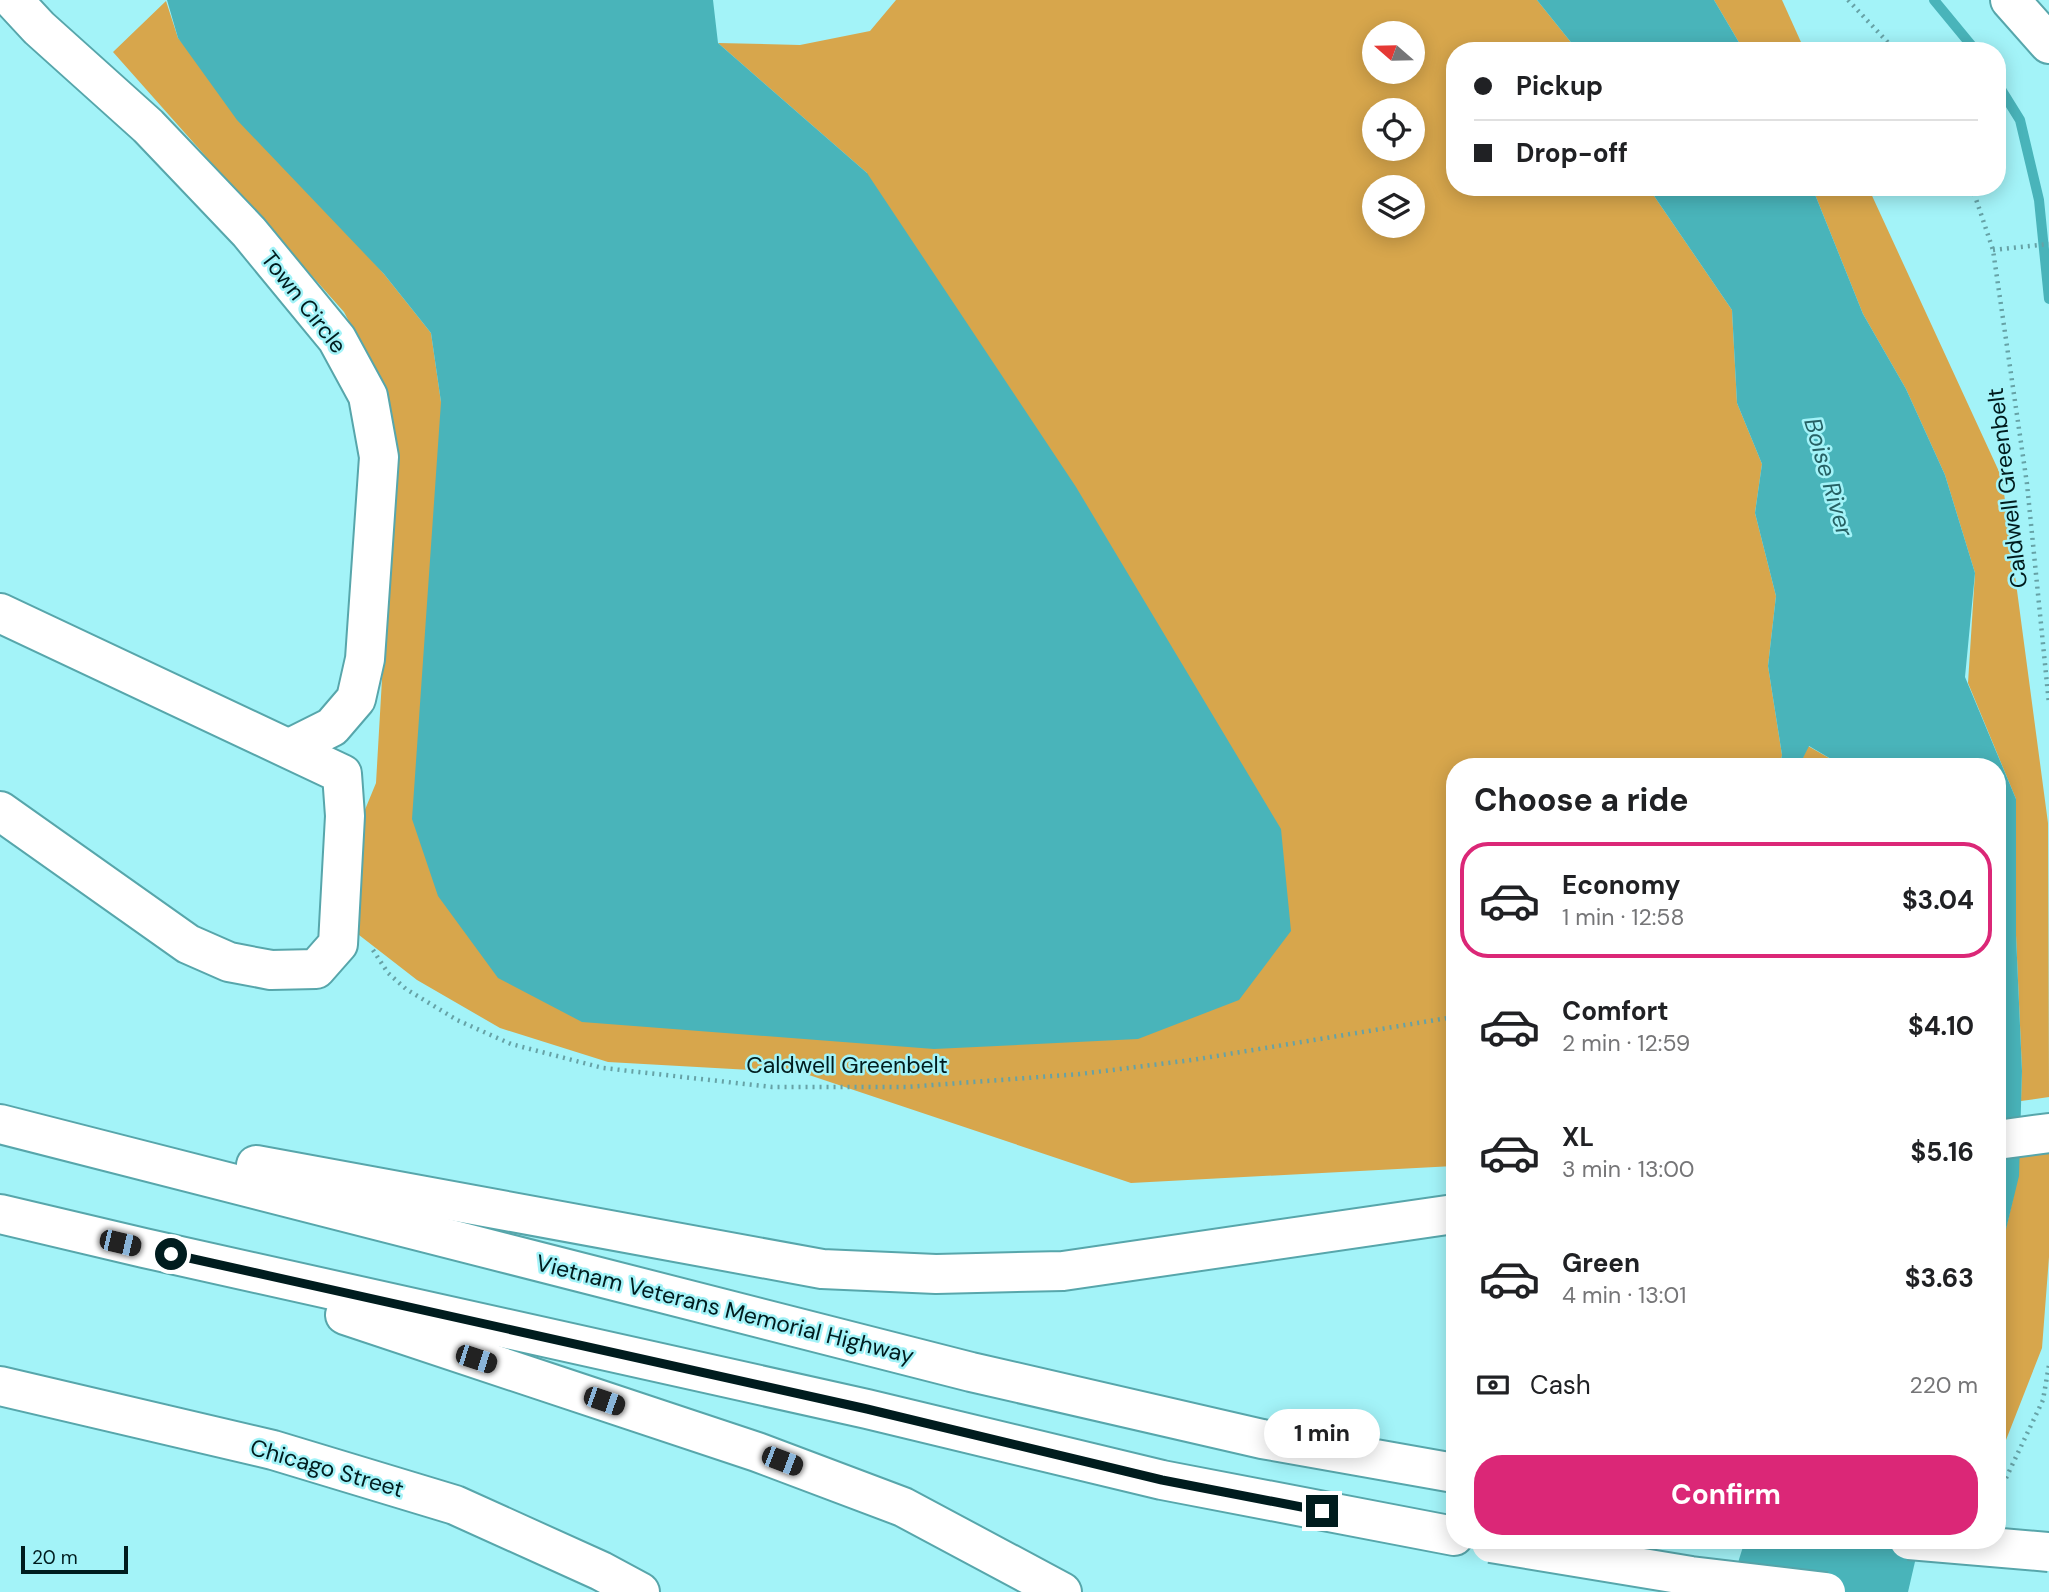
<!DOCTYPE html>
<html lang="en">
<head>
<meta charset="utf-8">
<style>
	:root { --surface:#fff; --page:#f2f2f2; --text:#202124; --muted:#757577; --line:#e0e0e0; --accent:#db2777 }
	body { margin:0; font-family:"DM Sans",sans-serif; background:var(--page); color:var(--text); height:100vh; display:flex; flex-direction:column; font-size:26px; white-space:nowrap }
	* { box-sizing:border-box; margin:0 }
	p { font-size:23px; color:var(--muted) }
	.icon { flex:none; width:38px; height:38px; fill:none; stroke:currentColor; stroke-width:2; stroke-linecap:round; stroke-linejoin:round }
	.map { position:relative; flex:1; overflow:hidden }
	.panel { position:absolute; left:1446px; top:758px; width:560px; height:791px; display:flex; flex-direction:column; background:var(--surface); border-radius:28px; box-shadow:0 4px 18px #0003 }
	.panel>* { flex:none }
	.hud { position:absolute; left:1446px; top:42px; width:560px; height:154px; border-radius:28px; box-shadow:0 4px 18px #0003; display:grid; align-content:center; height:154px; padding:0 28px; background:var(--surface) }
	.needle { width:46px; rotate:290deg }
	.buttons { position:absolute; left:1362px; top:21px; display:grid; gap:14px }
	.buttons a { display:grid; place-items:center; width:63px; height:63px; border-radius:50%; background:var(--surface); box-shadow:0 4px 18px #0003; font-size:35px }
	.scale { position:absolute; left:21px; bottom:18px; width:107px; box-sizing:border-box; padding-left:7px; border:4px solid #001c1e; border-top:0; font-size:19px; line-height:24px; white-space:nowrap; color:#001c1e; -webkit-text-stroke:5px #a3f3f8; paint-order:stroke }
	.end { position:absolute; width:32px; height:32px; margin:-16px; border:9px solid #001c1e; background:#fff; box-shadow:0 0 0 4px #fff }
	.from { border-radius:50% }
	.bubble { position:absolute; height:49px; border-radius:24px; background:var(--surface); box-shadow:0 4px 18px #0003; font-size:23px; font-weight:700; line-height:49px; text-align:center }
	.car { position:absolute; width:21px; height:42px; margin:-21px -10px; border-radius:9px; box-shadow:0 0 5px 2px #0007; background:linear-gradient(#222 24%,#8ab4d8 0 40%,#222 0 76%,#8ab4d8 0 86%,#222 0) }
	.hud b { display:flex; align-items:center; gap:24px; height:66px; font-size:26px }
	.hud b+b { border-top:2px solid var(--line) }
	.hud i { width:18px; height:18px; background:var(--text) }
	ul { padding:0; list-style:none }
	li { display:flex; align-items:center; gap:21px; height:116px; margin:0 14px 10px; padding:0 14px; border:4px solid transparent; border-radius:28px }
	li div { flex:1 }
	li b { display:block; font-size:26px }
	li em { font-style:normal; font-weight:700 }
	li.active { border-color:var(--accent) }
	li>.icon { width:63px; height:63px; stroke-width:1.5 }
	h2 { padding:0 28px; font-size:32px; line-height:84px }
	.pay { display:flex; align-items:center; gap:18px; height:77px; padding:0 28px; font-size:26px }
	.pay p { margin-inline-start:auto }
	.cta { display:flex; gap:14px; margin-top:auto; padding:14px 28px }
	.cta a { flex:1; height:80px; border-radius:28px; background:var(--accent); color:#fff; font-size:28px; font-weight:700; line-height:80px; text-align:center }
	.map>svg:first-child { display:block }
</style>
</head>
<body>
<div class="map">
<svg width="2049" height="1592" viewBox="0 0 2049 1592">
	<rect width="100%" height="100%" fill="#a3f3f8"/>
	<!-- forest -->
	<g fill="#d7a64c" fill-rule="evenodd">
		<path d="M 896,0 L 1537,0 L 1578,51 L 1454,51 L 1454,187 L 1648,187 L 1732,310 L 1737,403 L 1762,464 L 1755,513 L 1776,596 L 1768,666 L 1782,755 L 1780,766 L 1454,766 L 1454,1166 L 1131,1183 L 803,1073 L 608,1062 L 500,1028 L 417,980 L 350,928 L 357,829 L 376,783 L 394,472 L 385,390 L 344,312 L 113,52 L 166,1 L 178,38 L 384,274 L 431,333 L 441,402 L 867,173 L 718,43 L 800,45 L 870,31 ZM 1374,33 L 1412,33 L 1412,72 L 1374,72 ZM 1374,110 L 1412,110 L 1412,149 L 1374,149 ZM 1374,187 L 1412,187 L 1412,226 L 1374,226 Z"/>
		<path d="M 1714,0 L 1782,0 L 1805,51 L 1744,51 Z"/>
		<path d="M 1812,187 L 1868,187 L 2002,478 L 2048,823 L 2049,1097 L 2021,1101 L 2022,1070 L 2016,935 L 2016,799 L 1968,683 L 1975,573 L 1945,475 L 1906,389 L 1863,314 Z"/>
		<path d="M 1808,746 L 1843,766 L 1799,766 Z"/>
		<path d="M 2049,1150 L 2049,1257 L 2042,1348 L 1997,1463 L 1997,1277 C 2001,1235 2018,1196 2019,1153 Z"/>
	</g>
	<!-- water -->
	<g fill="#49b4ba">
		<path d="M 167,0 L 713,0 L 718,43 L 867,173 L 1076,487 L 1281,829 L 1291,931 L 1239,1000 L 1138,1039 L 934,1049 L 582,1022 L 498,978 L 438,896 L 412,819 L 441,402 L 431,333 L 384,274 L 237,120 L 178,38 Z"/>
		<path d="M 1537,0 L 1714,0 L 1744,51 L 1578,51 Z"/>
		<path d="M 1648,187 L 1812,187 L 1863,314 L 1906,389 L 1945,475 L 1975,573 L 1965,677 L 2016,799 L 2016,935 L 2022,1071 L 2019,1176 L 1999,1258 L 1997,1277 L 1997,766 L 1843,766 L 1809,746 L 1799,766 L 1780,766 L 1782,755 L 1768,666 L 1776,596 L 1755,513 L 1762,464 L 1737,403 L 1732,310 Z"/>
		<path d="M 1745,1540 L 1920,1540 L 1908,1592 L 1729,1592 Z"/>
	</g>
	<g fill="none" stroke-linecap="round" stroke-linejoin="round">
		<!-- stream -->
		<g stroke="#49b4ba" stroke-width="10">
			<path d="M 1934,0 L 1976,51"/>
			<path d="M 1997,83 L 2020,120 L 2039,200 L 2049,299"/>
		</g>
		<defs>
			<g id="minor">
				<path d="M 13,0 L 39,28 L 148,126 L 249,232 L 337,339 L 368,396 L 379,457 L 365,659 L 356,699 L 332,727 L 290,748"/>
				<path d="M 2010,0 L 2049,44"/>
				<path d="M 0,613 L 342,774 L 345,816 L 338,944 L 316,969 L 271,970 L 229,962 L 188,944 L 0,811"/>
				<path d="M 0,1386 L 273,1450 L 455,1505 L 601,1571 L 640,1592"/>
			</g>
			<g id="highway">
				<path d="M 0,1124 L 971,1372 L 1262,1439 L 1454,1473"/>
				<path d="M 1997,1140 L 2049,1133"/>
				<path d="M 256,1165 L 822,1269 L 936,1274 L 1063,1271 L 1454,1214"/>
				<path d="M 0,1214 L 144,1248 L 867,1409 L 1162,1480 L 1454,1536"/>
				<path d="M 345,1315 L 757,1452 L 903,1507 L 1062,1592"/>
			</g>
		</defs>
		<!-- minor casing -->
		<use href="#minor" stroke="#57a6ab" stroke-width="42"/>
		<!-- highway casing -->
		<use href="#highway" stroke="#57a6ab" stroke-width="42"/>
		<!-- path -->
		<g stroke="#66a2a6" stroke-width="4.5" stroke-dasharray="2 5" stroke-linecap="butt">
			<path d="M 1848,0 L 1896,51"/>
			<path d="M 1972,187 L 1993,250 L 2027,484 L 2049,704"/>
			<path d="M 1993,250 L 2049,244"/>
			<path d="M 373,950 L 388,973 L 406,989 L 457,1020 L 511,1044 L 603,1068 L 772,1087 L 906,1087 L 1080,1074 L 1192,1060 L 1454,1017"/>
			<path d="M 1997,1497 L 2043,1400 L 2049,1365"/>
		</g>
		<!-- minor -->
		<use href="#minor" stroke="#fff" stroke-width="38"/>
		<!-- highway -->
		<use href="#highway" stroke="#fff" stroke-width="38"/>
		<defs>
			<g id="highway-bridge">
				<path d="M 1909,1540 L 2049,1552"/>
				<path d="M 1491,1543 L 1691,1576 L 1826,1592"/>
			</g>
		</defs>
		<!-- highway-bridge casing -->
		<use href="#highway-bridge" stroke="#57a6ab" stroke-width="42" stroke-linecap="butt"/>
		<!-- highway-bridge -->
		<use href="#highway-bridge" stroke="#fff" stroke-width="38"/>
	</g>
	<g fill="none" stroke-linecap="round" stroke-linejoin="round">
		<!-- route -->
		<path stroke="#001c1e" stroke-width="9" d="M 171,1254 L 867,1409 L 1162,1480 L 1322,1511"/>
	</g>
	<g text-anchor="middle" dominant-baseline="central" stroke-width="5" stroke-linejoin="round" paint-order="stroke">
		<!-- street labels -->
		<g font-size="23" fill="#001c1e" stroke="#a3f3f8">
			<text transform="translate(304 302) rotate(52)">Town Circle</text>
			<text transform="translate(2007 488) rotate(-97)">Caldwell Greenbelt</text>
			<text x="847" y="1065">Caldwell Greenbelt</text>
			<text transform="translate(725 1309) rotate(14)">Vietnam Veterans Memorial Highway</text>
			<text transform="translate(327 1468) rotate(16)">Chicago Street</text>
		</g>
		<!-- water labels -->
		<g font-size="24" font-style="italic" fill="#266164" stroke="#a3f3f8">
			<text transform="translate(1829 477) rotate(74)">Boise River</text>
		</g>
	</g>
</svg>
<div class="buttons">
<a><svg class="needle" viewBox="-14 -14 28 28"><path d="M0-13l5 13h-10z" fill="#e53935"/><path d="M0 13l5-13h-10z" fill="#757577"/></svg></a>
<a><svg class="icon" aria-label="locate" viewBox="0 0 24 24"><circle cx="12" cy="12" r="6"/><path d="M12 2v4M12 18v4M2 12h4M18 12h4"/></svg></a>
<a><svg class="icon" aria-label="layers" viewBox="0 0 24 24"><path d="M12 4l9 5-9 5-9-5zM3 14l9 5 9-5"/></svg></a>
</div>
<div class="scale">20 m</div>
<i class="end from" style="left:171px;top:1254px"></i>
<i class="end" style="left:1322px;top:1511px"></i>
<div class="bubble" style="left:1264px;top:1409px;width:116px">1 min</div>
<i class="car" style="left:120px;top:1243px;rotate:103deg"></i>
<i class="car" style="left:476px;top:1359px;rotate:108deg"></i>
<i class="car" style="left:604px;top:1401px;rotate:109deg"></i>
<i class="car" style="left:782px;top:1461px;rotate:111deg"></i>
<div class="hud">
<b><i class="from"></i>Pickup</b>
<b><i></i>Drop-off</b>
</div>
<section class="panel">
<h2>Choose a ride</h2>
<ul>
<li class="active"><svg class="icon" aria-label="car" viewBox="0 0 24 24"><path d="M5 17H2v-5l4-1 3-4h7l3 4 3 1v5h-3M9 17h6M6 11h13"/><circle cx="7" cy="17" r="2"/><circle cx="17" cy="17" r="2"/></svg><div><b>Economy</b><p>1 min · 12:58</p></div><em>$3.04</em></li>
<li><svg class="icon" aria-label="car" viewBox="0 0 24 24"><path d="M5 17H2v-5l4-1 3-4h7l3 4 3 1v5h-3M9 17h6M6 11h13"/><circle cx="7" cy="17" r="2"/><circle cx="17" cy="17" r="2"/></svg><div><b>Comfort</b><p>2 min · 12:59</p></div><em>$4.10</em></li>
<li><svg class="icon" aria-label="car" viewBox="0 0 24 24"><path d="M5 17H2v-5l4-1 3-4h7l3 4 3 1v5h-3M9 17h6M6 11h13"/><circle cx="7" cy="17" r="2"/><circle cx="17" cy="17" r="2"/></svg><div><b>XL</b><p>3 min · 13:00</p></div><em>$5.16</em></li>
<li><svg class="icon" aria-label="car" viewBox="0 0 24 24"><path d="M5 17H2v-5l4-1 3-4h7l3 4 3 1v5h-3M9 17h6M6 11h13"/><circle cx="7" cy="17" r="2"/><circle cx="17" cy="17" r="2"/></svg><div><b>Green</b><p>4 min · 13:01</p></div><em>$3.63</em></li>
</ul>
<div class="pay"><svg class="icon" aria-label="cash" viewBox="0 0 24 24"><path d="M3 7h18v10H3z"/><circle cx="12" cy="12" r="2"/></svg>Cash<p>220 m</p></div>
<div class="cta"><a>Confirm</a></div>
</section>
</div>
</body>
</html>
